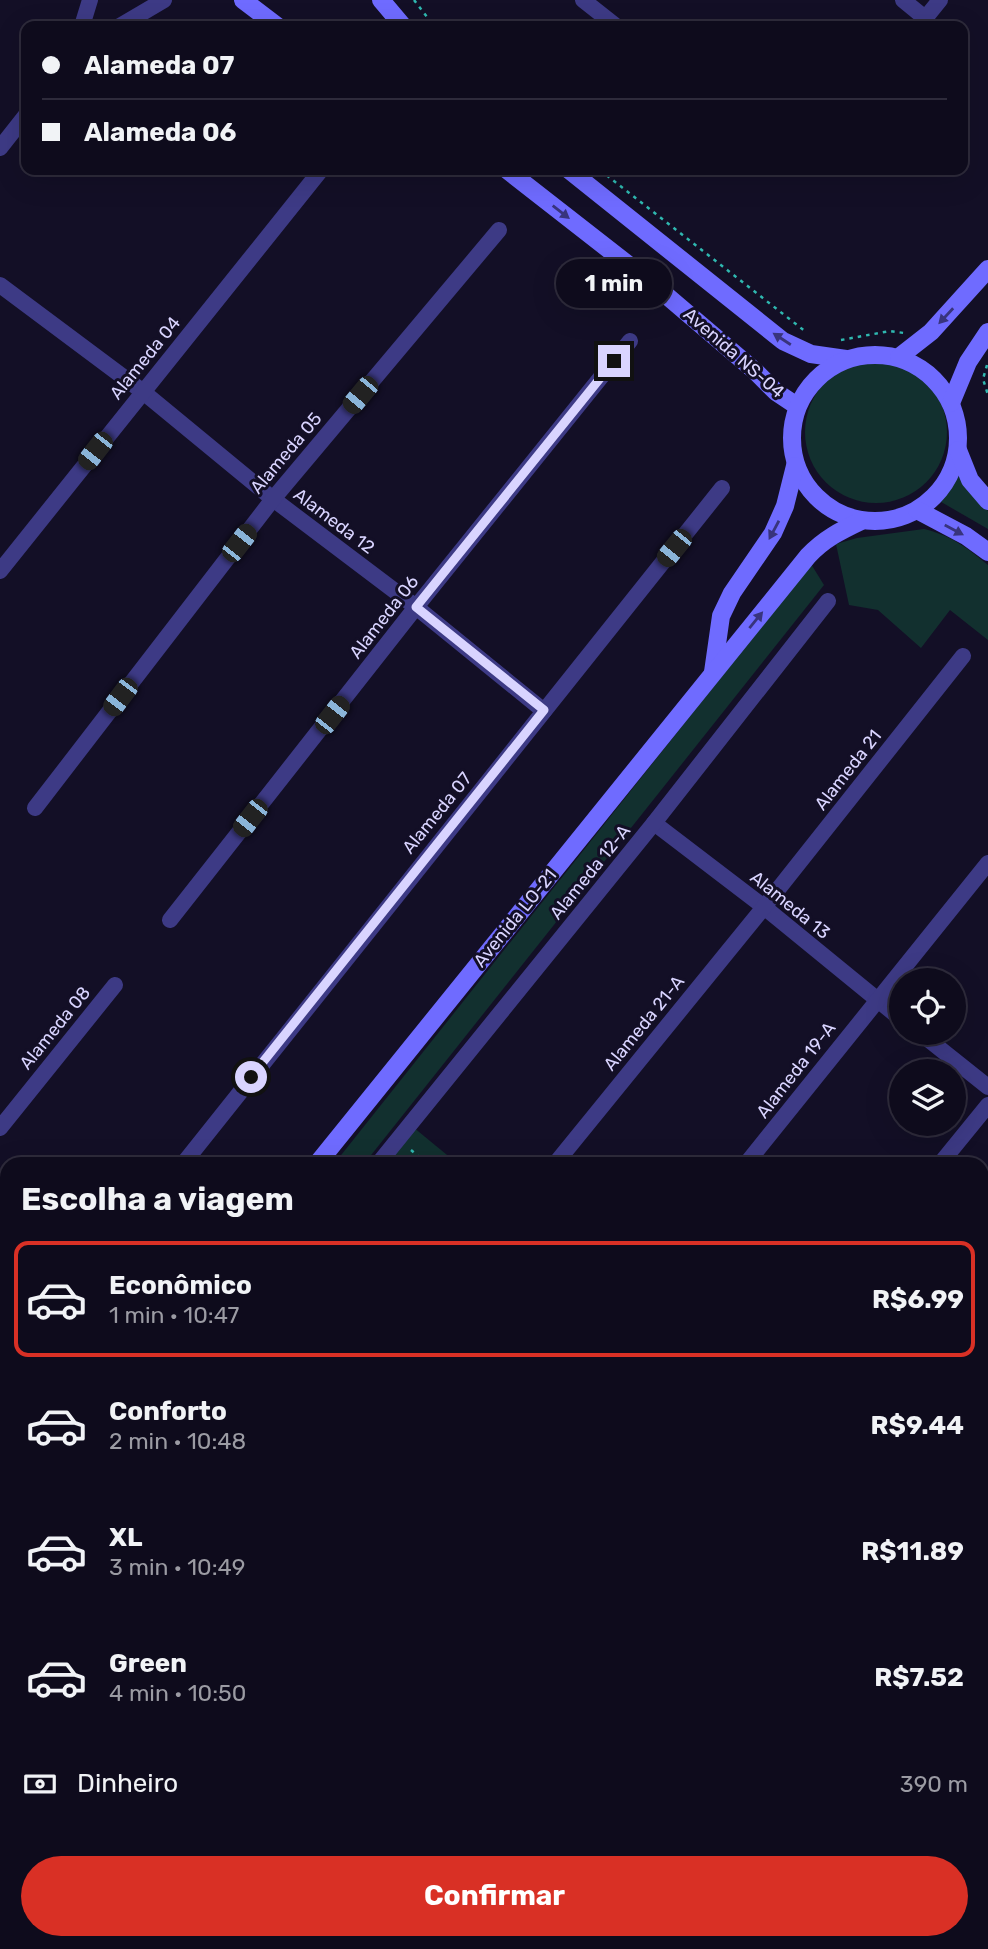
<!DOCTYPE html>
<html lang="pt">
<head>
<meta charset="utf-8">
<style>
	:root { --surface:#0e0b1c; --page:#171425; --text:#f1f3f6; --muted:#9b9ba3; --line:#2e2b3b; --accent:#d93025 }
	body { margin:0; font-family:Rubik,sans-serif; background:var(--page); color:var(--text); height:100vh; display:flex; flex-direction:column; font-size:26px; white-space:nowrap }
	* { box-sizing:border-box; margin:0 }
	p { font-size:23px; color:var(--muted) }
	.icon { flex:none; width:38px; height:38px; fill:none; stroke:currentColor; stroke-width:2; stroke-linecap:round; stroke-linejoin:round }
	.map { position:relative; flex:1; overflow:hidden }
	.details { position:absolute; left:0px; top:1157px; width:989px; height:793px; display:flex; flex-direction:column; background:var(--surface); border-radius:21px 21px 0 0; box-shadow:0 7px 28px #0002,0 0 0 2px var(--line) }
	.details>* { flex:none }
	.guide { position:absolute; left:21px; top:21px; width:947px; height:154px; border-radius:14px; box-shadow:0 7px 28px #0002,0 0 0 2px var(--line); display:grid; align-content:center; height:154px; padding:0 21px; background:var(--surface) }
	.controls { position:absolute; left:889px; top:968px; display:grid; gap:14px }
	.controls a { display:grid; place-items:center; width:77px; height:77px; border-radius:50%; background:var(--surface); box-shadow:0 7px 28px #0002,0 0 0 2px var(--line); font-size:35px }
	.end { position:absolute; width:32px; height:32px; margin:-16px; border:9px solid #d9d4ff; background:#111; box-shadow:0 0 0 4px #111 }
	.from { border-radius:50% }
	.bubble { position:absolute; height:49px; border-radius:24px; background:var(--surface); box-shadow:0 7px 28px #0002,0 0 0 2px var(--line); font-size:23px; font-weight:700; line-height:49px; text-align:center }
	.car { position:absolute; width:21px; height:42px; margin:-21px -10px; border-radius:9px; box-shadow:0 0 5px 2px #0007; background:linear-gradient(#222 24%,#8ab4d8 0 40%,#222 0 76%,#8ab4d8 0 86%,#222 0) }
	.guide b { display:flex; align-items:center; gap:24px; height:66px; font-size:26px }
	.guide b+b { border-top:2px solid var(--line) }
	.guide i { width:18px; height:18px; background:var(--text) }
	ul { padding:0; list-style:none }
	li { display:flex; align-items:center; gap:21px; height:116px; margin:0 14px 10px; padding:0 7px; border:4px solid transparent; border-radius:14px }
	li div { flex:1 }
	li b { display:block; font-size:26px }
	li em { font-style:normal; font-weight:700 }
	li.selected { border-color:var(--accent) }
	li>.icon { width:63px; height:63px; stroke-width:1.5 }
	h2 { padding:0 21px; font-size:32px; line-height:84px }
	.pay { display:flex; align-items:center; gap:18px; height:77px; padding:0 21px; font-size:26px }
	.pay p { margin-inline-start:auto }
	.cta { display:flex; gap:14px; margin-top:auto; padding:14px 21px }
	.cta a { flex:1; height:80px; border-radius:42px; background:var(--accent); color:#fff; font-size:28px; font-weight:700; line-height:80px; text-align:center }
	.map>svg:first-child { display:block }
</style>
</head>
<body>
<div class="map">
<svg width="988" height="1949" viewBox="0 0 988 1949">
	<rect width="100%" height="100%" fill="#130f26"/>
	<!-- green -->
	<g fill="#12302f">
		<circle cx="876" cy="432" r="71"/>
		<path d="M 959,470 L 980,503 L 988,511 L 988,529 L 936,499 L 949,486 Z"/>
		<path d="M 924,529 C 952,536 966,547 988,565 L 988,640 L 950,610 L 921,648 L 878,610 L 849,605 L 836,544 L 857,538 Z"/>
		<path d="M 811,564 L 824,585 L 364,1164 L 334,1164 Z"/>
		<path d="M 413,1127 L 458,1164 L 395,1164 L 388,1158 Z"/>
		<path d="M 982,1589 L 988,1594 L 988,1641 L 982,1636 Z"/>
	</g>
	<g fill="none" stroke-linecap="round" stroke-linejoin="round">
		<!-- path -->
		<g stroke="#2fb8b0" stroke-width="2.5" stroke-dasharray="3.5 5" stroke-linecap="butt">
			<path d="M 414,0 L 434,26"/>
			<path d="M 600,170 L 806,332"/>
			<path d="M 841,340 L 890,331 L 904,333"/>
			<path d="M 987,365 L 983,379 L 988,395"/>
			<path d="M 411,1150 L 427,1164"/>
			<path d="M 982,1612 L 988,1617"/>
		</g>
		<!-- street -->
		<g stroke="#3d3a85" stroke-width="16">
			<path d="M 583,0 L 616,26"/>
			<path d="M 903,0 L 925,18"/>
			<path d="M 82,26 L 90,0"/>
			<path d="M 120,26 L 164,0"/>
			<path d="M 919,26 L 940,0"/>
			<path d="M 0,148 L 26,115"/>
			<path d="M 0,285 L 142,391 L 273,499 L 416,607 L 544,711"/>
			<path d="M 0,571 L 321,170"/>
			<path d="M 35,808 L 273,499 L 499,230"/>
			<path d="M 654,823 L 764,907 L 901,1019"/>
			<path d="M 170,920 L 416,607 L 630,341"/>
			<path d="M 919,1032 L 988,1087"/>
			<path d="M 0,1128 L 115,985"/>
			<path d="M 183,1164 L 722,488"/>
			<path d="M 378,1164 L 654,823 L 828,601"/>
			<path d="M 555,1164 L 764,907 L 963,656"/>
			<path d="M 746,1164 L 988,863"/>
			<path d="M 940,1164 L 988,1105"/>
			<path d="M 982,1351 L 988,1343"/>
			<path d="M 0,1393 L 7,1384"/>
			<path d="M 5,1792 L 7,1789"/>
			<path d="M 982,1884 L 988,1876"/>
			<path d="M 521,1942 L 529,1949"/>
			<path d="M 698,1949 L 702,1942"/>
			<path d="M 931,1949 L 936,1942"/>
		</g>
		<!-- secondary -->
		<g stroke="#6f6bff" stroke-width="18">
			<path d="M 243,0 L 277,26"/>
			<path d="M 381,0 L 403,26"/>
			<path d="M 507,170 L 653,284 L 755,371 L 776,392 L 797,406"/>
			<path d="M 569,170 L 783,341 L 811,354 L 846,359"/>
			<circle cx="875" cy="438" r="83"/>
			<path d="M 899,357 L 931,332 L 988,269"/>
			<path d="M 951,403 L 968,362 L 988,332"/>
			<path d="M 958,450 L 970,480 L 988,501"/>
			<path d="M 917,510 L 966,536 L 988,552"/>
			<path d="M 713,672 L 721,616 L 732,593 L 773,533 L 785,506 L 795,466"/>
			<path d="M 317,1164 L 808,556 C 824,539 840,531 861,521"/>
			<path d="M 0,1557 L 7,1548"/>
		</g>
	</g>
	<!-- one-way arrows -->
	<defs><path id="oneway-solid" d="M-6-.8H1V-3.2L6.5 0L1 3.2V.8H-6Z" transform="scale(1.75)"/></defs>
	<g fill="#38347d">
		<use href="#oneway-solid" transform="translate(561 212) rotate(38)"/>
		<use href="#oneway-solid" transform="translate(946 316) rotate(133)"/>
		<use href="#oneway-solid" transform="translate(782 339) rotate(-147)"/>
		<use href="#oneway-solid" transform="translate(774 530) rotate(118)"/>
		<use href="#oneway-solid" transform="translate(954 530) rotate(28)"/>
		<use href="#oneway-solid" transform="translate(756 620) rotate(-51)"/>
	</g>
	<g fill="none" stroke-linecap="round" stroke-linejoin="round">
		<!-- route -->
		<path stroke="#d9d4ff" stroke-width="9" d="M 251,1077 L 544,710 L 416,607 L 614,361"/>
	</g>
	<g text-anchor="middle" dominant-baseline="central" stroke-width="6" stroke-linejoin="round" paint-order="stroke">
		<!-- street labels -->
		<g font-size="18" fill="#d9d4ff" stroke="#130f26">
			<text transform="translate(734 353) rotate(41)">Avenida NS-04</text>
			<text transform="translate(145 358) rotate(-51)">Alameda 04</text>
			<text transform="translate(286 453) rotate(-50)">Alameda 05</text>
			<text transform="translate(334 521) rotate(37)">Alameda 12</text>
			<text transform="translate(384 617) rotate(-52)">Alameda 06</text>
			<text transform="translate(848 770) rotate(-52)">Alameda 21</text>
			<text transform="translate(437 813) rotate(-51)">Alameda 07</text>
			<text transform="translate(590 872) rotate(-51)">Alameda 12-A</text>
			<text transform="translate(790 905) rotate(39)">Alameda 13</text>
			<text transform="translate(515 918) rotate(-51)">Avenida LO-21</text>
			<text transform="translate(644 1023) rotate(-51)">Alameda 21-A</text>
			<text transform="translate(55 1028) rotate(-51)">Alameda 08</text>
			<text transform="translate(796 1070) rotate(-52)">Alameda 19-A</text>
		</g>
	</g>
</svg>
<div class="controls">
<a><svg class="icon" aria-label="locate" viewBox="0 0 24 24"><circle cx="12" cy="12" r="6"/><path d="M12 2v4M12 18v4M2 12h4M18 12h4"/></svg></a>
<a><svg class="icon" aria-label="layers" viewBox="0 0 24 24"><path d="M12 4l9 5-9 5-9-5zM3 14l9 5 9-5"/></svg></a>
</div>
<i class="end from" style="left:251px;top:1077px"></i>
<i class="end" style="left:614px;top:361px"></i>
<div class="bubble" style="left:556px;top:259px;width:116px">1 min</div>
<i class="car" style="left:360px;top:395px;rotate:220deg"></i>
<i class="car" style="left:95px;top:451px;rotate:218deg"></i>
<i class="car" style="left:239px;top:543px;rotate:38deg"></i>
<i class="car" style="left:674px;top:548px;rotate:219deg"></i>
<i class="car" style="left:120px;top:697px;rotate:217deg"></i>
<i class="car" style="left:332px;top:715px;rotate:38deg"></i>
<i class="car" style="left:250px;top:818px;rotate:218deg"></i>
<div class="guide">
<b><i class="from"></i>Alameda 07</b>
<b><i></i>Alameda 06</b>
</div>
<section class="details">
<h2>Escolha a viagem</h2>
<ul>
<li class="selected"><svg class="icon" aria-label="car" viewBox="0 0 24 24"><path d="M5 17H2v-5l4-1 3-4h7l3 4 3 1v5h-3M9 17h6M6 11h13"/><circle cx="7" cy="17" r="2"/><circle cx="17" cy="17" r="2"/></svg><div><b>Econômico</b><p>1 min · 10:47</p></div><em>R$6.99</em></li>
<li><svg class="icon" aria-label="car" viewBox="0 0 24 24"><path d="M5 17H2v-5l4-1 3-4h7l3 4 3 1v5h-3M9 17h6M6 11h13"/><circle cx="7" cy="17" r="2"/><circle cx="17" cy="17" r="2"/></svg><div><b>Conforto</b><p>2 min · 10:48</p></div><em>R$9.44</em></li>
<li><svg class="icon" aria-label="car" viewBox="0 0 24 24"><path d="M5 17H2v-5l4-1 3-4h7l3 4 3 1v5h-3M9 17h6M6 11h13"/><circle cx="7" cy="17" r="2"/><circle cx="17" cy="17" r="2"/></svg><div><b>XL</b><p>3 min · 10:49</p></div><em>R$11.89</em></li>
<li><svg class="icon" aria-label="car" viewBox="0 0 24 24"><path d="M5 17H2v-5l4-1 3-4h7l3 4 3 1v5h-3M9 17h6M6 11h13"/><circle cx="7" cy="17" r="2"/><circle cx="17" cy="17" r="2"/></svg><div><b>Green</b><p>4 min · 10:50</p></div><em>R$7.52</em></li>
</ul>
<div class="pay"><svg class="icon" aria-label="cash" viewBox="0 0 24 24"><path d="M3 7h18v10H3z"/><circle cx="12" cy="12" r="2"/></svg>Dinheiro<p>390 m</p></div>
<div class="cta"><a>Confirmar</a></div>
</section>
</div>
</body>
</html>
